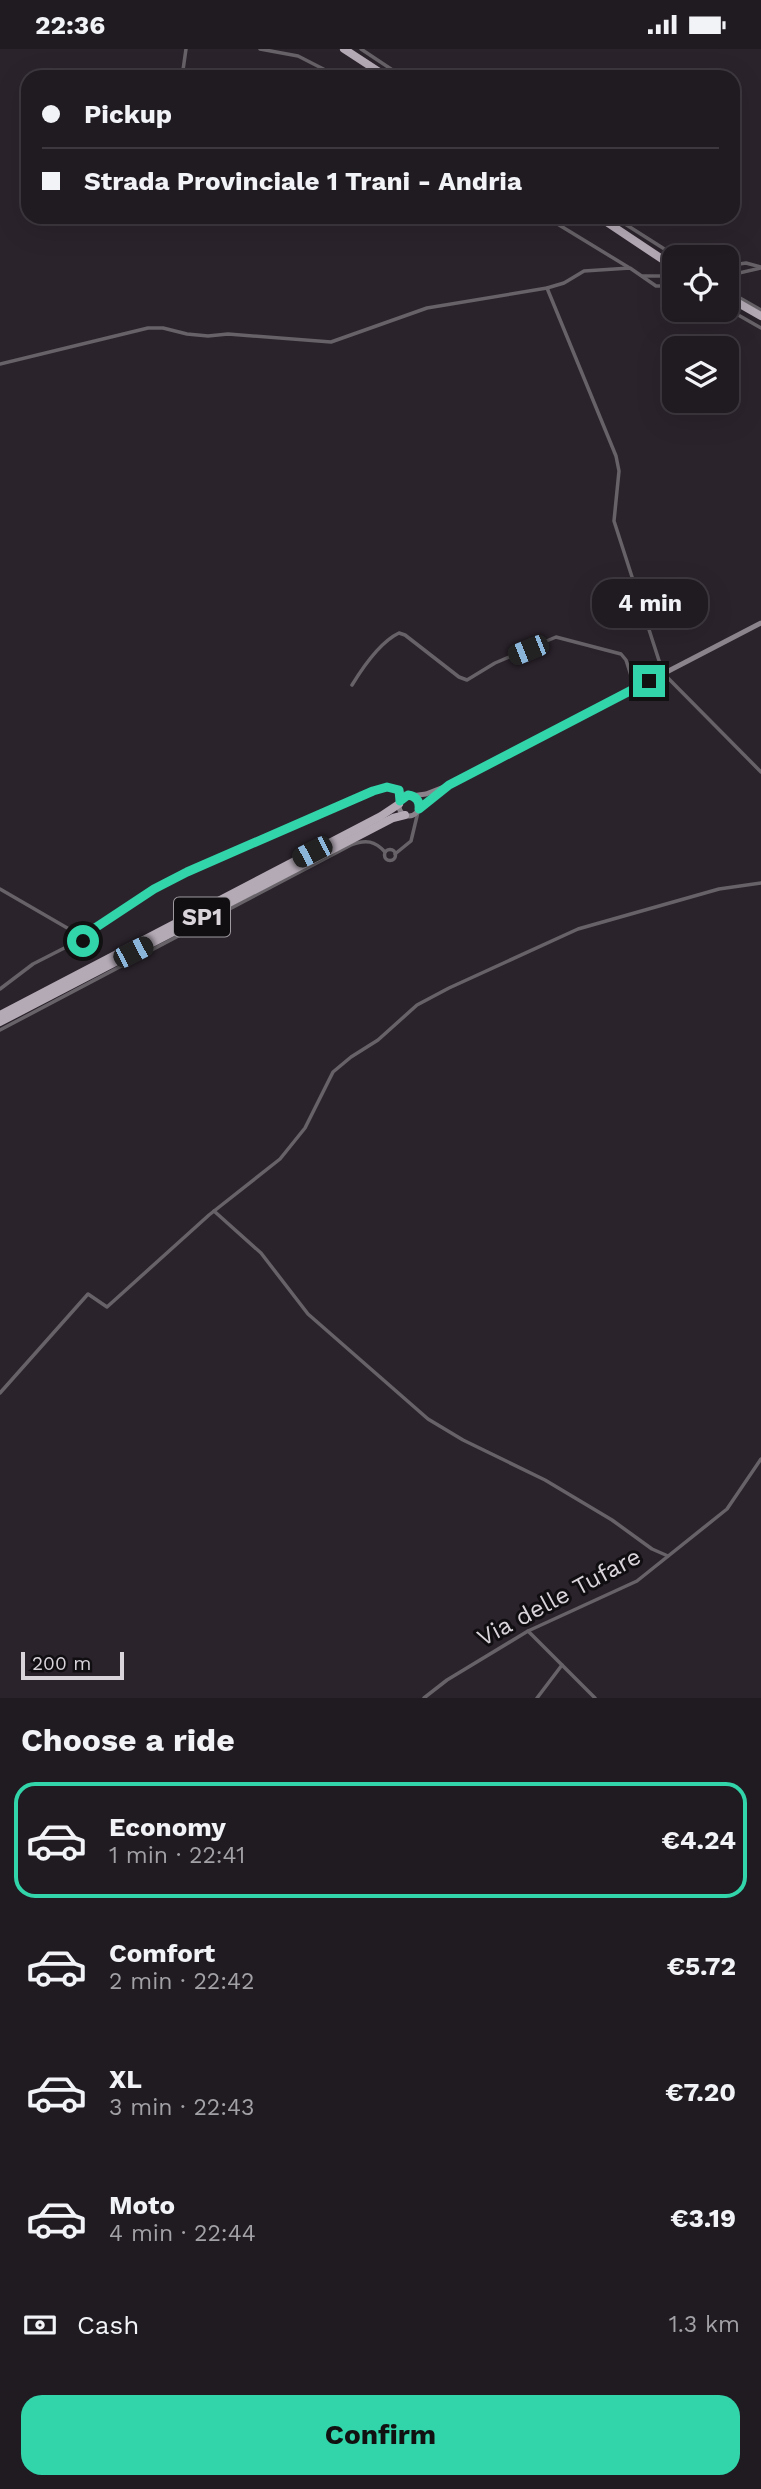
<!DOCTYPE html>
<html lang="en">
<head>
<meta charset="utf-8">
<style>
	:root { --surface:#201a21; --page:#28232a; --text:#f1f3f6; --muted:#a2a1a5; --line:#3d383f; --accent:#32d4a9 }
	body { margin:0; font-family:"Work Sans",sans-serif; background:var(--page); color:var(--text); height:100vh; display:flex; flex-direction:column; font-size:26px; white-space:nowrap }
	* { box-sizing:border-box; margin:0 }
	p { font-size:23px; color:var(--muted) }
	.icon { flex:none; width:38px; height:38px; fill:none; stroke:currentColor; stroke-width:2; stroke-linecap:round; stroke-linejoin:round }
	.map { position:relative; height:1649px; overflow:hidden }
	.drawer { display:flex; flex-direction:column; background:var(--surface); flex:1 }
	.drawer>* { flex:none }
	.hud { position:absolute; left:21px; top:21px; width:719px; height:154px; border-radius:21px; box-shadow:0 7px 28px #0002,0 0 0 2px var(--line); display:grid; align-content:center; height:154px; padding:0 21px; background:var(--surface) }
	.controls { position:absolute; left:662px; top:196px; display:grid; gap:14px }
	.controls a { display:grid; place-items:center; width:77px; height:77px; border-radius:14px; background:var(--surface); box-shadow:0 7px 28px #0002,0 0 0 2px var(--line); font-size:35px }
	.scale { position:absolute; left:21px; bottom:18px; width:103px; box-sizing:border-box; padding-left:7px; border:4px solid #d9d4da; border-top:0; font-size:19px; line-height:24px; white-space:nowrap; color:#d9d4da; -webkit-text-stroke:5px #110e12; paint-order:stroke }
	.end { position:absolute; width:32px; height:32px; margin:-16px; border:9px solid #32d4a9; background:#111; box-shadow:0 0 0 4px #111 }
	.from { border-radius:50% }
	.bubble { position:absolute; height:49px; border-radius:21px; background:var(--surface); box-shadow:0 7px 28px #0002,0 0 0 2px var(--line); font-size:23px; font-weight:700; line-height:49px; text-align:center }
	.car { position:absolute; width:21px; height:42px; margin:-21px -10px; border-radius:9px; box-shadow:0 0 5px 2px #0007; background:linear-gradient(#222 24%,#8ab4d8 0 40%,#222 0 76%,#8ab4d8 0 86%,#222 0) }
	.hud b { display:flex; align-items:center; gap:24px; height:66px; font-size:26px }
	.hud b+b { border-top:2px solid var(--line) }
	.hud i { width:18px; height:18px; background:var(--text) }
	ul { padding:0; list-style:none }
	li { display:flex; align-items:center; gap:21px; height:116px; margin:0 14px 10px; padding:0 7px; border:4px solid transparent; border-radius:21px }
	li div { flex:1 }
	li b { display:block; font-size:26px }
	li em { font-style:normal; font-weight:700 }
	li.selected { border-color:var(--accent) }
	li>.icon { width:63px; height:63px; stroke-width:1.5 }
	h2 { padding:0 21px; font-size:32px; line-height:84px }
	.pay { display:flex; align-items:center; gap:18px; height:77px; padding:0 21px; font-size:26px }
	.pay p { margin-inline-start:auto }
	.action { display:flex; gap:14px; margin-top:auto; padding:14px 21px }
	.action a { flex:1; height:80px; border-radius:21px; background:var(--accent); color:#111; font-size:28px; font-weight:700; line-height:80px; text-align:center }
	.status { display:flex; justify-content:space-between; align-items:center; height:49px; padding:0 35px; background:var(--surface); direction:ltr }
	.status svg { height:19px; fill:currentColor }
	.map>svg:first-child { display:block }
</style>
</head>
<body>
<div class="status"><b>22:36</b><svg viewBox="0 0 49 12"><path d="M0 12V9h3v3zM5 12V6h3v6zM10 12V3h3v9zM15 12V0h3v12zM26 1h20v11H26zM47 4h2v5h-2z"/></svg></div>
<div class="map">
<svg width="761" height="1649" viewBox="0 0 761 1649">
	<rect width="100%" height="100%" fill="#2b232c"/>
	<g fill="none" stroke-linecap="round" stroke-linejoin="round">
		<!-- minor -->
		<g stroke="#666267" stroke-width="3.5">
			<path d="M 260,0 L 298,7 L 339,28"/>
			<path d="M 361,0 L 403,28"/>
			<path d="M 182,28 L 186,0"/>
			<path d="M 546,168 L 628,218"/>
			<path d="M 614,168 L 677,208"/>
			<path d="M 128,171 L 131,168"/>
			<path d="M 726,217 L 746,214 L 761,218"/>
			<path d="M 643,227 L 674,227"/>
			<path d="M 726,227 L 761,219"/>
			<path d="M 547,239 L 616,407 L 619,422 L 614,472 L 663,624 L 761,723"/>
			<path d="M 726,241 L 761,261"/>
			<path d="M 726,259 L 761,279"/>
			<path d="M 0,315 L 148,279 L 163,279 L 187,285 L 208,287 L 228,285 L 331,293 L 427,259 L 547,239 L 564,234 L 584,222 L 630,219 L 656,237 L 674,237"/>
			<path d="M 352,636 C 363,618 380,593 399,584 L 405,586 L 459,628 L 467,631 L 495,614 L 556,588 L 621,605 L 626,611 L 635,639"/>
			<circle cx="390" cy="806" r="5.5"/>
			<path d="M 395,805 L 411,792 L 418,763"/>
			<path d="M 0,840 L 69,880 L 78,888"/>
			<path d="M 84,882 L 111,870 L 154,840 L 187,823 L 269,786 L 382,740 L 392,739 L 408,746"/>
			<path d="M 88,889 L 85,883 L 79,885 L 79,890 L 84,892 L 94,881"/>
			<path d="M 0,940 L 33,915 L 80,891"/>
			<path d="M 0,981 L 351,796 C 366,790 375,792 385,803"/>
			<path d="M 214,1162 L 261,1204 L 308,1265 L 428,1370 L 463,1391 L 545,1431 L 612,1471 L 652,1500 L 668,1507"/>
			<path d="M 0,1344 L 88,1245 L 107,1258 L 209,1166 L 280,1110 L 305,1079 L 333,1023 L 351,1008 L 378,991 L 417,956 L 449,939 L 578,880 L 719,840 L 761,834"/>
			<path d="M 528,1582 L 595,1649"/>
			<path d="M 424,1649 L 447,1631 L 528,1582 L 637,1532 L 727,1460 L 761,1410"/>
			<path d="M 537,1649 L 562,1616"/>
		</g>
		<!-- secondary -->
		<g stroke="#8b848c" stroke-width="5">
			<circle cx="409" cy="757" r="10"/>
			<path d="M 411,747 L 426,745 L 449,736 L 761,574"/>
			<path d="M 419,759 L 441,742"/>
		</g>
		<!-- trunk -->
		<g stroke="#b4aab6" stroke-width="8">
			<path d="M 344,0 L 387,28"/>
			<path d="M 599,168 L 674,218"/>
			<path d="M 726,247 L 761,267"/>
			<path d="M 0,966 L 381,767 L 399,755"/>
			<path d="M 0,973 L 393,769 L 405,766"/>
		</g>
	</g>
	<g fill="none" stroke-linecap="round" stroke-linejoin="round">
		<!-- route -->
		<path stroke="#32d4a9" stroke-width="9" d="M 83,892 L 95,879 L 154,840 L 187,823 L 373,742 L 387,738 L 399,741 L 400,752 L 408,746 C 416,747 420,752 419,760 L 449,736 L 649,632"/>
	</g>
	<g text-anchor="middle" dominant-baseline="central" stroke-width="6" stroke-linejoin="round" paint-order="stroke">
		<!-- shield labels -->
		<rect fill="#110e12" stroke="#9d999e" stroke-width="2" x="174" y="848.5" width="56" height="39" rx="5"/>
		<g font-size="23" font-weight="bold" fill="#d9d4da">
			<text x="202" y="868">SP1</text>
		</g>
		<!-- street labels -->
		<g font-size="24" fill="#d9d4da" stroke="#110e12">
			<text transform="translate(559 1548) rotate(-28)">Via delle Tufare</text>
		</g>
	</g>
</svg>
<div class="controls">
<a><svg class="icon" aria-label="locate" viewBox="0 0 24 24"><circle cx="12" cy="12" r="6"/><path d="M12 2v4M12 18v4M2 12h4M18 12h4"/></svg></a>
<a><svg class="icon" aria-label="layers" viewBox="0 0 24 24"><path d="M12 4l9 5-9 5-9-5zM3 14l9 5 9-5"/></svg></a>
</div>
<div class="scale">200 m</div>
<i class="end from" style="left:83px;top:892px"></i>
<i class="end" style="left:649px;top:632px"></i>
<div class="bubble" style="left:592px;top:530px;width:116px">4 min</div>
<i class="car" style="left:528px;top:601px;rotate:248deg"></i>
<i class="car" style="left:312px;top:803px;rotate:243deg"></i>
<i class="car" style="left:133px;top:903px;rotate:63deg"></i>
<div class="hud">
<b><i class="from"></i>Pickup</b>
<b><i></i>Strada Provinciale 1 Trani - Andria</b>
</div>
</div>
<section class="drawer">
<h2>Choose a ride</h2>
<ul>
<li class="selected"><svg class="icon" aria-label="car" viewBox="0 0 24 24"><path d="M5 17H2v-5l4-1 3-4h7l3 4 3 1v5h-3M9 17h6M6 11h13"/><circle cx="7" cy="17" r="2"/><circle cx="17" cy="17" r="2"/></svg><div><b>Economy</b><p>1 min · 22:41</p></div><em>€4.24</em></li>
<li><svg class="icon" aria-label="car" viewBox="0 0 24 24"><path d="M5 17H2v-5l4-1 3-4h7l3 4 3 1v5h-3M9 17h6M6 11h13"/><circle cx="7" cy="17" r="2"/><circle cx="17" cy="17" r="2"/></svg><div><b>Comfort</b><p>2 min · 22:42</p></div><em>€5.72</em></li>
<li><svg class="icon" aria-label="car" viewBox="0 0 24 24"><path d="M5 17H2v-5l4-1 3-4h7l3 4 3 1v5h-3M9 17h6M6 11h13"/><circle cx="7" cy="17" r="2"/><circle cx="17" cy="17" r="2"/></svg><div><b>XL</b><p>3 min · 22:43</p></div><em>€7.20</em></li>
<li><svg class="icon" aria-label="car" viewBox="0 0 24 24"><path d="M5 17H2v-5l4-1 3-4h7l3 4 3 1v5h-3M9 17h6M6 11h13"/><circle cx="7" cy="17" r="2"/><circle cx="17" cy="17" r="2"/></svg><div><b>Moto</b><p>4 min · 22:44</p></div><em>€3.19</em></li>
</ul>
<div class="pay"><svg class="icon" aria-label="cash" viewBox="0 0 24 24"><path d="M3 7h18v10H3z"/><circle cx="12" cy="12" r="2"/></svg>Cash<p>1.3 km</p></div>
<div class="action"><a>Confirm</a></div>
</section>
</body>
</html>
